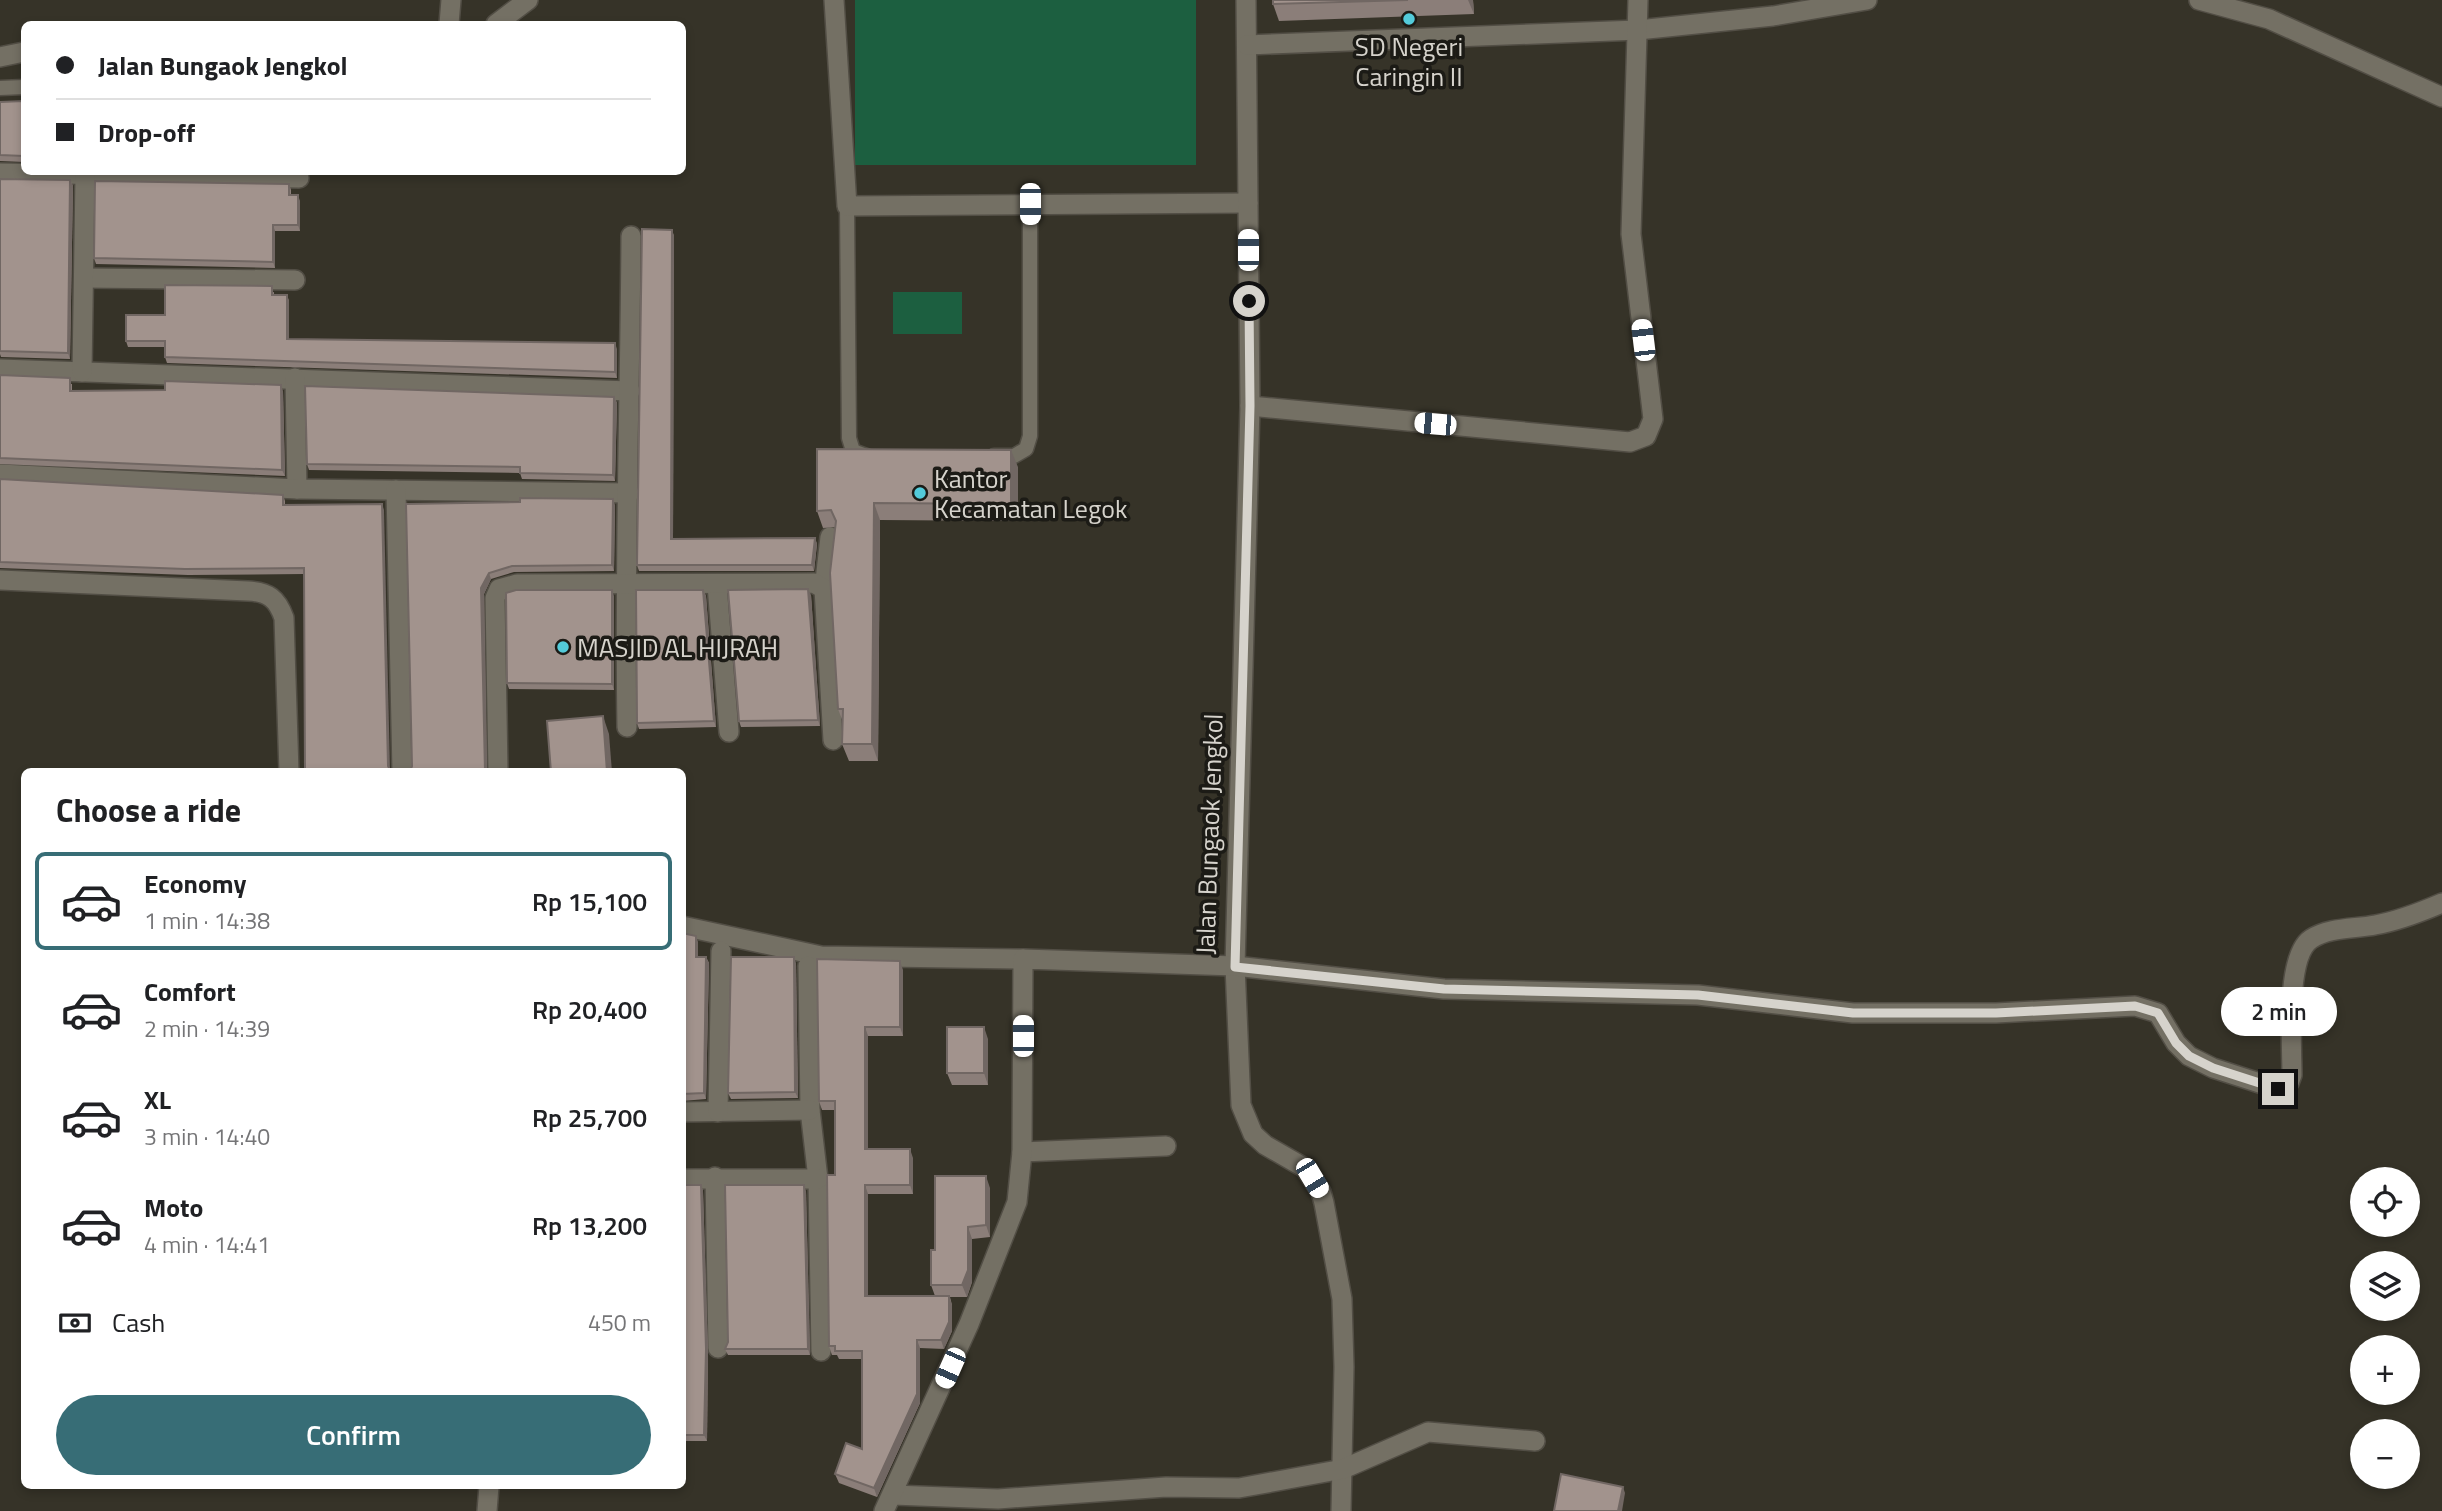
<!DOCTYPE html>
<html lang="en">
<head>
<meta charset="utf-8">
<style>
	:root { --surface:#fff; --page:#f6f6f6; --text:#202124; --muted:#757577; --line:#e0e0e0; --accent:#376d76 }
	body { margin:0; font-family:"Titillium Web",sans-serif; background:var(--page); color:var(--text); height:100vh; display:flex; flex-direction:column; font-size:26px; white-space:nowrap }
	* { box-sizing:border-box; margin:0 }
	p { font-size:23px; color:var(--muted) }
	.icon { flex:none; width:38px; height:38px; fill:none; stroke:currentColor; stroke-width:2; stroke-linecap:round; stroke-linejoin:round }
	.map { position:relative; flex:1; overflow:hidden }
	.sheet { position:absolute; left:21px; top:768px; width:665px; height:721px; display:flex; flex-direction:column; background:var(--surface); border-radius:10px; box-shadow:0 4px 10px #0003 }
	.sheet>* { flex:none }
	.guide { position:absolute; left:21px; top:21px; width:665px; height:154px; border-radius:10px; box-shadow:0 4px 10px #0003; display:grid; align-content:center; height:154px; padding:0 35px; background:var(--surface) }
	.fabs { position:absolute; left:2350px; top:1167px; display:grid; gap:14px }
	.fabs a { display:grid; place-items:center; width:70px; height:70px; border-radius:50%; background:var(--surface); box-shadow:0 4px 10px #0003; font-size:35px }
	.end { position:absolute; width:32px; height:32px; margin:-16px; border:9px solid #d6d3cc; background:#111; box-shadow:0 0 0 4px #111 }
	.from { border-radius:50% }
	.bubble { position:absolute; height:49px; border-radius:24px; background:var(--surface); box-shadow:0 4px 10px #0003; font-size:23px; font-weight:600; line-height:49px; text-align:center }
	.car { position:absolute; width:21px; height:42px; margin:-21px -10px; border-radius:9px; box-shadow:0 0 5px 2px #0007; background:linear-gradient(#fff 24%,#345 0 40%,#fff 0 76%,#345 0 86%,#fff 0) }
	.guide b { display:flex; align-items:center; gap:24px; height:66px; font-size:26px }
	.guide b+b { border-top:2px solid var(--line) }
	.guide i { width:18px; height:18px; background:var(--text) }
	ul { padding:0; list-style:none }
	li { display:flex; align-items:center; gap:21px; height:98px; margin:0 14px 10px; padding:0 21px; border:4px solid transparent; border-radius:10px }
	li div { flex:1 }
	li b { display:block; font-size:26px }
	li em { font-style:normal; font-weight:600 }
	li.selected { border-color:var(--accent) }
	li>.icon { width:63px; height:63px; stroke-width:1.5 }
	h2 { padding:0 35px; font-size:32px; line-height:84px }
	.pay { display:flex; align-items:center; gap:18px; height:77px; padding:0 35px; font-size:26px }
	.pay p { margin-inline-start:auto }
	.primary-button { display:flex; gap:14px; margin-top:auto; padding:14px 35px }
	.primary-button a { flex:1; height:80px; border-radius:42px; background:var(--accent); color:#fff; font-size:28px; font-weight:600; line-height:80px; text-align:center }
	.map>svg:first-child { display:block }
</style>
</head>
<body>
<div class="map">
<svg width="2442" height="1511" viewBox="0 0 2442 1511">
	<rect width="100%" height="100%" fill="#363328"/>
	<!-- pitch -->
	<g fill="#1c5f40">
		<rect x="855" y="0" width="341" height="165"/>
		<rect x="893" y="292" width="69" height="42"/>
	</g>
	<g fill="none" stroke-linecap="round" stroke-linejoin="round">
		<defs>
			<g id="service">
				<path d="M 0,88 L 24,87"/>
				<path d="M 847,206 L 849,438 L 853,451 L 869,457"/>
				<path d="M 994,456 L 1014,456 L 1026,449 L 1030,436 L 1030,204"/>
			</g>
			<g id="minor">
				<path d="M 834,0 L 847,206 L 1248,203"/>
				<path d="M 1246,0 L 1250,406 L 1235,966 L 1241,1105 L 1253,1134 L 1265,1145 L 1305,1168 L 1321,1192 L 1324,1203 L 1342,1299 L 1344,1367 L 1341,1511"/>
				<path d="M 2199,0 L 2269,19 L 2442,97"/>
				<path d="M 449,24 L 451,0"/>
				<path d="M 1247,45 L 1638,30 L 1773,16 L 1867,0"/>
				<path d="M 0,173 L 299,178"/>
				<path d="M 84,278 L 295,280"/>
				<path d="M 0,369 L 630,391"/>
				<path d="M 82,372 L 85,176"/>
				<path d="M 295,378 L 297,489"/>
				<path d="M 1250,406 L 1630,442 L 1646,436 L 1653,419 L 1631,234 L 1638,0"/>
				<path d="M 0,474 L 297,489 L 629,493"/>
				<path d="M 396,490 L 402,772"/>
				<path d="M 0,580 L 248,591 C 268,592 277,598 284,618 L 289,772"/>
				<path d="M 717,585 L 729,732"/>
				<path d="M 824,589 L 830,537"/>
				<path d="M 627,727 C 624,563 630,399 631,236"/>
				<path d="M 498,772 L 495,598 L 499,589 L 517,584 L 814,583 L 824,589 L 833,740"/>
				<path d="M 682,926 L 821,956 L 1023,959"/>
				<path d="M 808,966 L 810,1110 L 818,1179 L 821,1351"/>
				<path d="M 682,1112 L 810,1110"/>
				<path d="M 718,1112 L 721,951"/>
				<path d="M 1022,1152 L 1166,1146"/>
				<path d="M 715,1177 L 718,1348"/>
				<path d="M 682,1179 L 818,1179"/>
				<path d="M 893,1495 L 998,1499 L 1166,1487 L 1239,1488 L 1343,1469 L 1428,1432 L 1535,1441"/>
				<path d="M 487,1511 L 489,1486"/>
				<path d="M 884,1511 L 969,1324 L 1017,1202 L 1022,1152 L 1023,959 L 1235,966 L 1444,989 L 1698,995 L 1853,1013 L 1996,1013 L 2135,1006 L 2158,1013 L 2176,1043 L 2189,1056 L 2213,1068 L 2278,1089 L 2289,1083 L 2292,1075 C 2292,1046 2285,956 2311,939 C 2329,927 2355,929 2375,925 C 2398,921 2421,912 2442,903"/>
			</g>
			<g id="tertiary">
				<path d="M 496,24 L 528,0"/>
				<path d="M 0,57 L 24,52"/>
			</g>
		</defs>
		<!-- service casing -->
		<use href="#service" stroke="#524e45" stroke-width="17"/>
		<!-- minor casing -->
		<use href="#minor" stroke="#524e45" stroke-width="22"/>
		<!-- tertiary casing -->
		<use href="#tertiary" stroke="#524e45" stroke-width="22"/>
		<!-- service -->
		<use href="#service" stroke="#747064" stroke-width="14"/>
		<!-- minor -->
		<use href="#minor" stroke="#747064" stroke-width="19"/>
		<!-- tertiary -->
		<use href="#tertiary" stroke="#747064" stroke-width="19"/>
	</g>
	<!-- wall -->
	<g fill="#8b7e79">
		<path d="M 1273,0 L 1473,0 L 1474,14 L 1279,21 L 1273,4 Z"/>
		<path d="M 24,101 L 24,162 L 0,161 L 0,102 Z"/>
		<path d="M 0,179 L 70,180 L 73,186 L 70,359 L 1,357 L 0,354 Z"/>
		<path d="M 289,184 L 291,190 L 291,195 L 300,201 L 300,231 L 275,231 L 275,268 L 96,264 L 94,258 Z"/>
		<path d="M 672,230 L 674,236 L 673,539 L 815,538 L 817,544 L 814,571 L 639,571 L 637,565 Z"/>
		<path d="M 274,292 L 274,295 L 287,295 L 289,301 L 289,339 L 617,349 L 617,378 L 167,363 L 165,357 L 165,347 L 128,347 L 126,341 L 165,315 Z"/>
		<path d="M 0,375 L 72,384 L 72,391 L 283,391 L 285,476 L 0,464 Z"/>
		<path d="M 614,397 L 617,403 L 615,481 L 522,479 L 520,473 L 309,470 L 307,464 Z"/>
		<path d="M 1018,467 L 1018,521 L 880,520 L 878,761 L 849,761 L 842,744 L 843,722 L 838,709 L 835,527 L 823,528 L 817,511 Z"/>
		<path d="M 0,479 L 283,495 L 285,501 L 285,505 L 384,510 L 304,574 L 188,575 L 0,568 Z"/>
		<path d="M 406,504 L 615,505 L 614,571 L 514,572 L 491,579 L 484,594 L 487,772 L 410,772 L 412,766 Z"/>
		<path d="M 703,590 L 706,596 L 716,727 L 639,729 L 637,723 Z"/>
		<path d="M 811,595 L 820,726 L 741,727 L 739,721 Z"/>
		<path d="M 614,596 L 614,690 L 509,689 L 507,683 Z"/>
		<path d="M 682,933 L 698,942 L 698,957 L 706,957 L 709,963 L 706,1099 L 682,1101 Z"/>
		<path d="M 817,959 L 903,970 L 903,1036 L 868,1036 L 868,1149 L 913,1158 L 913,1194 L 868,1194 L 868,1296 L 935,1296 L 931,1285 L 935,1250 L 990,1188 L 990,1237 L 972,1239 L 972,1282 L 967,1297 L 950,1297 L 952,1305 L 952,1331 L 944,1349 L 920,1348 L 920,1403 L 877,1497 L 839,1483 L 835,1474 L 862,1449 L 862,1359 L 839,1359 L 837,1355 L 832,1355 L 829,1346 L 835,1175 L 835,1110 L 822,1110 L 819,1101 Z"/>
		<path d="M 796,963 L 798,1098 L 731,1099 L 728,1093 Z"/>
		<path d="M 988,1039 L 988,1085 L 952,1085 L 947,1073 Z"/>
		<path d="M 682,1185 L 701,1185 L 703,1191 L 708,1355 L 707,1441 L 682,1441 Z"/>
		<path d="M 806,1191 L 810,1355 L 728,1355 L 725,1349 Z"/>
	</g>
	<!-- shaded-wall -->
	<g fill="#716763">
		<path d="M 1468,0 L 1473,0 L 1474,14 Z"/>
		<path d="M 70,180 L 73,186 L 70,359 L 68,353 Z"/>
		<path d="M 298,195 L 300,201 L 300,231 L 298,225 Z"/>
		<path d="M 273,225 L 275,231 L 275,268 L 273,262 Z"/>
		<path d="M 672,230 L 674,236 L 673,545 L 671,539 Z"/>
		<path d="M 287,295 L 289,301 L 289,345 L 287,339 Z"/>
		<path d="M 615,343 L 617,349 L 617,378 L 615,372 Z"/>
		<path d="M 281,385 L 283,391 L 285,476 L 282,470 Z"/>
		<path d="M 614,397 L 617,403 L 615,481 L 613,475 Z"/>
		<path d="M 1011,450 L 1018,467 L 1018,521 L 1011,504 Z"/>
		<path d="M 613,499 L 615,505 L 614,571 L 612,565 Z"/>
		<path d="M 874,503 L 880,520 L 878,761 L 872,744 Z"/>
		<path d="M 382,504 L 384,510 L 390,772 L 388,766 Z"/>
		<path d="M 815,538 L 817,544 L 814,571 L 812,565 Z"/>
		<path d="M 489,573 L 491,579 L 484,594 L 487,772 L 485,772 L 481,588 Z"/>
		<path d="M 808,589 L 811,595 L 820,726 L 818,720 Z"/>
		<path d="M 612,590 L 614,596 L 614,690 L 612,684 Z"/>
		<path d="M 703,590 L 706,596 L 716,727 L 714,721 Z"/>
		<path d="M 603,716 L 609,734 L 612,772 L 607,772 Z"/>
		<path d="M 696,936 L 698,942 L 698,963 L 696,957 Z"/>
		<path d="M 706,957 L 709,963 L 706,1099 L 704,1093 Z"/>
		<path d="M 794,957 L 796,963 L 798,1098 L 795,1092 Z"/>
		<path d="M 900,961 L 903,970 L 903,1036 L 900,1027 Z"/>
		<path d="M 865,1027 L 868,1036 L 868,1158 L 865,1149 Z"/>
		<path d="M 984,1027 L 988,1039 L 988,1085 L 984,1073 Z"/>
		<path d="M 910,1149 L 913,1158 L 913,1194 L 910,1185 Z"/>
		<path d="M 986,1176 L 990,1188 L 990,1237 L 986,1225 Z"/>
		<path d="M 701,1185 L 703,1191 L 708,1355 L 707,1441 L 704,1435 Z"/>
		<path d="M 804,1185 L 806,1191 L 810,1355 L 808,1349 Z"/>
		<path d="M 865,1185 L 868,1194 L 868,1305 L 865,1296 Z"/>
		<path d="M 968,1227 L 972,1239 L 972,1282 L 967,1297 L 962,1285 Z"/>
		<path d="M 949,1296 L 952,1305 L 952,1331 L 944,1349 L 941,1340 Z"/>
		<path d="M 917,1340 L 920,1348 L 920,1403 L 877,1497 L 874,1488 Z"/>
		<path d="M 1623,1487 L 1625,1493 L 1622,1511 L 1618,1511 Z"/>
	</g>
	<!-- building -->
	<g fill="#a2938d" stroke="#716763" stroke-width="2">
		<path d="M 1273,0 L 1408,0 L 1273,4 Z"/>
		<path d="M 24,101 L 24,156 L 0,155 L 0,102 Z"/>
		<path d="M 0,179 L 70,180 L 68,353 L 0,351 Z"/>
		<path d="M 95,181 L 289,184 L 289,195 L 298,195 L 298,225 L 273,225 L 273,262 L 94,258 Z"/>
		<path d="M 642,229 L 672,230 L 671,539 L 815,538 L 812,565 L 637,565 Z"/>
		<path d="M 165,285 L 272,286 L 272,295 L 287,295 L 287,339 L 615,343 L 615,372 L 165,357 L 165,341 L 126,341 L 126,315 L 165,315 Z"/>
		<path d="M 0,375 L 70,378 L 70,391 L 165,390 L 165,381 L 281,385 L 282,470 L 0,458 Z"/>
		<path d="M 305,386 L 614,397 L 613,475 L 520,473 L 520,467 L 307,464 Z"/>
		<path d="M 817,449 L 1011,450 L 1011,504 L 874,503 L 872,744 L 842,744 L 843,709 L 838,709 L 830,573 L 836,521 L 831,510 L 817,511 Z"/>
		<path d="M 0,479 L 283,495 L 283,505 L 382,504 L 388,766 L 391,772 L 305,772 L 304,568 L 185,569 L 0,562 Z"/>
		<path d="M 520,498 L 613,499 L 612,565 L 512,566 L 489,573 L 481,588 L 485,772 L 410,772 L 412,766 L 406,504 L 520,502 Z"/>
		<path d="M 808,589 L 818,720 L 739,721 L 728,590 Z"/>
		<path d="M 516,590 L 612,590 L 612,684 L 507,683 L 506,593 Z"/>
		<path d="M 636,590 L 703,590 L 714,721 L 637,723 Z"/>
		<path d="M 603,716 L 607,772 L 551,772 L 547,721 Z"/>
		<path d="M 682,933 L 696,936 L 696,957 L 706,957 L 704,1093 L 682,1094 Z"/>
		<path d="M 731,957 L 794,957 L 795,1092 L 728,1093 Z"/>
		<path d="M 817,959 L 900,961 L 900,1027 L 865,1027 L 865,1149 L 910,1149 L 910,1185 L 865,1185 L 865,1296 L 949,1296 L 949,1322 L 941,1340 L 917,1340 L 917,1394 L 874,1488 L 835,1474 L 846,1443 L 862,1449 L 862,1351 L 835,1351 L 835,1346 L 829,1346 L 827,1175 L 835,1175 L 835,1101 L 819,1101 Z"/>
		<rect x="947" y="1027" width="37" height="46"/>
		<path d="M 935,1176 L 986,1176 L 986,1225 L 968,1227 L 968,1270 L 962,1285 L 931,1285 L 931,1250 L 935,1250 Z"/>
		<path d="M 682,1185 L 701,1185 L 706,1349 L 704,1435 L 682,1435 Z"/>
		<path d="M 725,1185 L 804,1185 L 808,1349 L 725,1349 L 728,1342 Z"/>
		<path d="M 1561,1474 L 1623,1487 L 1618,1511 L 1554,1511 Z"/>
	</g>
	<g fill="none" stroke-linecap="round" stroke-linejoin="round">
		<!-- route -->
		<path stroke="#d6d3cc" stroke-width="9" d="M 1249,301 L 1250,406 L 1235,967 L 1444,989 L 1698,995 L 1853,1013 L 1996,1013 L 2135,1006 L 2158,1013 L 2176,1043 L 2189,1056 L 2213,1068 L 2278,1089"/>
	</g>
	<!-- markers -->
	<g fill="#53cbda" stroke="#1c1b16" stroke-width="2.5">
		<circle cx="1409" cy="19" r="7"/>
		<circle cx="920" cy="493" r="7"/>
		<circle cx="563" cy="647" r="7"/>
	</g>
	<g text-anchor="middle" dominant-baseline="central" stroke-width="7" stroke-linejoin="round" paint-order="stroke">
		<!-- poi labels -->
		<g font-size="26" fill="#d6d3cc" stroke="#1c1b16" text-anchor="start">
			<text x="1409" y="46" text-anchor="middle">SD Negeri<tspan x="1409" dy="30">Caringin II</tspan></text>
			<text x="934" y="478">Kantor<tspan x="934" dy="30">Kecamatan Legok</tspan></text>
			<text x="577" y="647">MASJID AL HIJRAH</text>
		</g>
		<!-- street labels -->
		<g font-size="26" fill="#d6d3cc" stroke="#1c1b16">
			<text transform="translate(1209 834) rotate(-88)">Jalan Bungaok Jengkol</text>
		</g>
	</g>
</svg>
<div class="fabs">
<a><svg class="icon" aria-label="locate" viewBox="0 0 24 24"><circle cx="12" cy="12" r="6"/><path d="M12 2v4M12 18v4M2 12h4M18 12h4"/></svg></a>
<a><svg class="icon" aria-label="layers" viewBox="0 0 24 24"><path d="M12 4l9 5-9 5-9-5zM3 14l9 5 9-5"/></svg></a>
<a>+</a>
<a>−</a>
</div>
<i class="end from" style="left:1249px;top:301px"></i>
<i class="end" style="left:2278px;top:1089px"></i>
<div class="bubble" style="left:2221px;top:987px;width:116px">2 min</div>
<i class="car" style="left:1030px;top:204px;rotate:180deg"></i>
<i class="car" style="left:1248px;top:250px;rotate:0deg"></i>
<i class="car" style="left:1643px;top:340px;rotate:353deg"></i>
<i class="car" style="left:1435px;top:424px;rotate:275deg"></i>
<i class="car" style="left:1023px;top:1036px;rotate:0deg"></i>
<i class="car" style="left:1312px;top:1178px;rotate:149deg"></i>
<i class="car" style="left:950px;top:1368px;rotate:204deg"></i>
<div class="guide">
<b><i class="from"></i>Jalan Bungaok Jengkol</b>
<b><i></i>Drop-off</b>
</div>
<section class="sheet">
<h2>Choose a ride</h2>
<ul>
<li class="selected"><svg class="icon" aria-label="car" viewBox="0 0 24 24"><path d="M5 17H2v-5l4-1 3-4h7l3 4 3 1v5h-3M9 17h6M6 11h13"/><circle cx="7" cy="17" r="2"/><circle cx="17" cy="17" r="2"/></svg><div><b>Economy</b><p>1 min · 14:38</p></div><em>Rp 15,100</em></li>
<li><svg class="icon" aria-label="car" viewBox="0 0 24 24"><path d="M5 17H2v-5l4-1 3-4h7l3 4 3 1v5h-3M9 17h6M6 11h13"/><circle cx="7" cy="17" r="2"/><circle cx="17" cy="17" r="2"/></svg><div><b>Comfort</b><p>2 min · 14:39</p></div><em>Rp 20,400</em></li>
<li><svg class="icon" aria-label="car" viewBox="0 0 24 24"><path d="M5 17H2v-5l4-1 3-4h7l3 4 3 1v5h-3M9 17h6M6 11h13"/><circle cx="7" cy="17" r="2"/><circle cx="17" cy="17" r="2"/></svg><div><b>XL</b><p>3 min · 14:40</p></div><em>Rp 25,700</em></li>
<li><svg class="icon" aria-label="car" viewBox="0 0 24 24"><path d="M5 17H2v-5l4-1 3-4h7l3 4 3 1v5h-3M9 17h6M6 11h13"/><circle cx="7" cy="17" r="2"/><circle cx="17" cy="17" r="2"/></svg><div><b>Moto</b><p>4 min · 14:41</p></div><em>Rp 13,200</em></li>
</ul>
<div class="pay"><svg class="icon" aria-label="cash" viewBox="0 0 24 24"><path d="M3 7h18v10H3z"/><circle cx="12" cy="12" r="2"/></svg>Cash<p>450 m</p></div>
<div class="primary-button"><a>Confirm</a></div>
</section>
</div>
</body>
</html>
